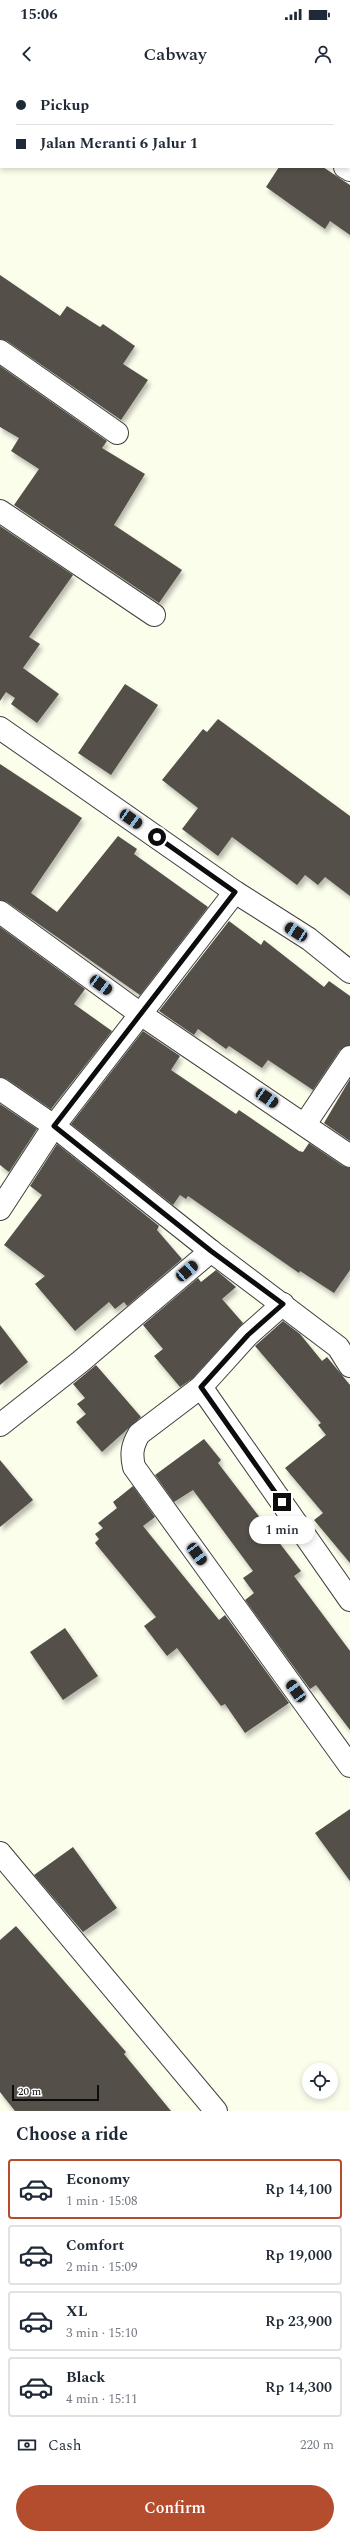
<!DOCTYPE html>
<html lang="en">
<head>
<meta charset="utf-8">
<style>
	:root { --surface:#fff; --page:#f2f2f3; --text:#1f2937; --muted:#747a83; --line:#e0e1e3; --accent:#b34d2d }
	body { margin:0; font-family:Spectral,serif; background:var(--page); color:var(--text); height:100vh; display:flex; flex-direction:column; font-size:15px; white-space:nowrap }
	* { box-sizing:border-box; margin:0 }
	p { font-size:13px; color:var(--muted) }
	.icon { flex:none; width:22px; height:22px; fill:none; stroke:currentColor; stroke-width:2; stroke-linecap:round; stroke-linejoin:round }
	.map { position:relative; height:2031px; overflow:hidden }
	.sheet { display:flex; flex-direction:column; background:var(--surface); flex:1 }
	.sheet>* { flex:none }
	.banner { position:absolute; left:0px; top:0px; width:350px; height:88px; box-shadow:0 2px 6px #0003; display:grid; align-content:center; height:88px; padding:0 16px; background:var(--surface) }
	.buttons { position:absolute; left:302px; top:1983px; display:grid; gap:8px }
	.buttons a { display:grid; place-items:center; width:36px; height:36px; border-radius:50%; background:var(--surface); box-shadow:0 2px 6px #0003; font-size:20px }
	.scale { position:absolute; left:12px; bottom:10px; width:87px; box-sizing:border-box; padding-left:4px; border:2px solid #0c0c0c; border-top:0; font-size:11px; line-height:14px; white-space:nowrap; color:#0c0c0c; -webkit-text-stroke:3px #fff; paint-order:stroke }
	.end { position:absolute; width:18px; height:18px; margin:-9px; border:5px solid #0c0c0c; background:#fff; box-shadow:0 0 0 2px #fff }
	.from { border-radius:50% }
	.bubble { position:absolute; height:28px; border-radius:14px; background:var(--surface); box-shadow:0 2px 6px #0003; font-size:13px; font-weight:600; line-height:28px; text-align:center }
	.car { position:absolute; width:12px; height:24px; margin:-12px -6px; border-radius:5px; box-shadow:0 0 3px 1px #0007; background:linear-gradient(#222 24%,#8ab4d8 0 40%,#222 0 76%,#8ab4d8 0 86%,#222 0) }
	.banner b { display:flex; align-items:center; gap:14px; height:38px; font-size:15px }
	.banner b+b { border-top:1px solid var(--line) }
	.banner i { width:10px; height:10px; background:var(--text) }
	ul { padding:0; list-style:none }
	li { display:flex; align-items:center; gap:12px; height:60px; margin:0 8px 6px; padding:0 8px; border:2px solid var(--line); border-radius:4px }
	li div { flex:1 }
	li b { display:block; font-size:15px }
	li em { font-style:normal; font-weight:600 }
	li.on { border-color:var(--accent) }
	li>.icon { width:36px; height:36px; stroke-width:1.5 }
	h2 { padding:0 16px; font-size:18px; line-height:48px }
	.pay { display:flex; align-items:center; gap:10px; height:44px; padding:0 16px; font-size:15px }
	.pay p { margin-inline-start:auto }
	.cta { display:flex; gap:8px; margin-top:auto; padding:8px 16px }
	.cta a { flex:1; height:46px; border-radius:24px; background:var(--accent); color:#fff; font-size:16px; font-weight:600; line-height:46px; text-align:center }
	.status { display:flex; justify-content:space-between; align-items:center; height:28px; padding:0 20px; background:var(--surface); direction:ltr }
	.status svg { height:11px; fill:currentColor }
	header { display:flex; justify-content:space-between; align-items:center; height:52px; padding:0 16px; background:var(--surface); font-size:18px; font-weight:600 }
	.map>svg:first-child { display:block }
</style>
</head>
<body>
<div class="status"><b>15:06</b><svg viewBox="0 0 49 12"><path d="M0 12V9h3v3zM5 12V6h3v6zM10 12V3h3v9zM15 12V0h3v12zM26 1h20v11H26zM47 4h2v5h-2z"/></svg></div>
<header><svg class="icon" aria-label="back" viewBox="0 0 24 24"><path d="M15 5l-7 7 7 7"/></svg>Cabway<svg class="icon" aria-label="person" viewBox="0 0 24 24"><circle cx="12" cy="8" r="4"/><path d="M4 21q1-7 8-7t8 7"/></svg></header>
<div class="map">
<svg width="350" height="2031" viewBox="0 0 350 2031">
	<defs>
		<filter id="shadow"><feDropShadow dx="2.5" dy="4.5" stdDeviation="2" flood-color="#0004"/></filter>
	</defs>
	<rect width="100%" height="100%" fill="#fcfeec"/>
	<!-- building -->
	<g fill="#545049" filter="url(#shadow)">
		<path d="M 279,87 L 323,87 L 350,105 L 350,155 L 330,141 L 325,149 L 266,107 Z"/>
		<path d="M 0,195 L 60,236 L 67,226 L 100,247 L 103,244 L 135,266 L 123,284 L 148,300 L 121,340 L 7,261 L 0,259 Z"/>
		<path d="M 0,286 L 107,361 L 102,368 L 145,394 L 114,445 L 182,490 L 159,523 L 14,425 L 39,389 L 11,371 L 19,358 L 0,347 Z"/>
		<path d="M 0,446 L 73,495 L 29,557 L 40,564 L 23,588 L 59,614 L 37,643 L 11,624 L 15,618 L 6,612 L 0,621 Z"/>
		<path d="M 125,604 L 158,625 L 111,695 L 78,673 Z"/>
		<path d="M 218,639 L 350,736 L 350,816 L 325,797 L 318,805 L 305,795 L 297,805 L 232,757 L 218,776 L 182,749 L 198,728 L 162,700 L 203,649 L 207,652 Z"/>
		<path d="M 0,684 L 82,738 L 31,813 L 57,832 L 118,756 L 137,769 L 134,774 L 208,827 L 140,915 L 7,822 L 0,820 Z"/>
		<path d="M 229,841 L 261,865 L 264,860 L 324,907 L 329,901 L 350,916 L 350,965 L 340,970 L 313,1010 L 268,980 L 262,988 L 229,966 L 226,969 L 198,949 L 194,955 L 159,931 Z"/>
		<path d="M 0,847 L 85,909 L 74,924 L 112,951 L 51,1029 L 7,999 L 0,997 Z"/>
		<path d="M 143,951 L 180,976 L 171,990 L 236,1034 L 239,1030 L 299,1071 L 303,1072 L 309,1063 L 343,1086 L 350,1088 L 350,1190 L 334,1213 L 300,1191 L 299,1193 L 188,1116 L 186,1119 L 180,1115 L 173,1125 L 71,1044 Z"/>
		<path d="M 350,999 L 350,1061 L 324,1043 Z"/>
		<path d="M 0,1024 L 37,1049 L 9,1092 L 0,1085 Z"/>
		<path d="M 57,1064 L 159,1146 L 157,1150 L 182,1179 L 127,1226 L 124,1222 L 115,1229 L 109,1222 L 75,1251 L 35,1204 L 45,1196 L 4,1165 L 42,1115 L 30,1106 Z"/>
		<path d="M 216,1190 L 236,1207 L 222,1219 L 243,1243 L 193,1298 L 180,1307 L 154,1276 L 163,1269 L 143,1245 L 198,1198 L 201,1202 Z"/>
		<path d="M 283,1241 L 300,1254 L 322,1281 L 327,1277 L 350,1305 L 350,1483 L 314,1440 L 323,1433 L 285,1388 L 326,1355 L 318,1345 L 321,1343 L 255,1266 Z"/>
		<path d="M 0,1245 L 28,1282 L 0,1305 Z"/>
		<path d="M 96,1285 L 141,1337 L 102,1372 L 76,1342 L 86,1334 L 77,1324 L 85,1318 L 73,1304 Z"/>
		<path d="M 204,1359 L 221,1380 L 218,1383 L 301,1491 L 294,1496 L 350,1571 L 350,1650 L 316,1605 L 310,1609 L 245,1520 L 254,1513 L 243,1498 L 253,1491 L 193,1410 L 174,1422 L 155,1395 Z"/>
		<path d="M 0,1380 L 33,1420 L 0,1447 Z"/>
		<path d="M 133,1406 L 155,1437 L 143,1446 L 219,1540 L 225,1535 L 289,1623 L 245,1653 L 225,1624 L 221,1626 L 177,1568 L 167,1576 L 144,1546 L 156,1537 L 95,1463 L 99,1459 L 95,1454 L 103,1448 L 98,1443 L 117,1428 L 113,1422 Z"/>
		<path d="M 65,1548 L 98,1596 L 63,1620 L 30,1572 Z"/>
		<path d="M 350,1729 L 350,1801 L 315,1753 Z"/>
		<path d="M 73,1767 L 117,1828 L 83,1852 L 34,1795 Z"/>
		<path d="M 16,1846 L 126,1972 L 124,1974 L 171,2031 L 15,2031 L 0,2012 L 0,1860 Z"/>
	</g>
	<g fill="none" stroke-linecap="round" stroke-linejoin="round">
		<defs>
			<g id="minor">
				<path d="M 212,0 L 213,1"/>
				<path d="M 249,1 L 250,0"/>
				<path d="M 345,87 L 350,90"/>
				<path d="M 0,271 L 117,353"/>
				<path d="M 0,431 L 154,535"/>
				<path d="M 0,648 L 235,812 L 309,859 L 350,892"/>
				<path d="M 0,832 L 139,933 L 350,1076"/>
				<path d="M 0,1009 L 54,1046 L 211,1171 L 338,1267 L 350,1286"/>
				<path d="M 305,1044 L 350,977"/>
				<path d="M 0,1129 L 54,1046 L 235,812"/>
				<path d="M 283,1224 L 248,1255 L 201,1307 L 139,1354 C 132,1366 131,1374 134,1387 L 350,1686"/>
				<path d="M 201,1307 L 350,1520"/>
				<path d="M 0,1345 L 80,1282 L 211,1171"/>
				<path d="M 0,1773 L 216,2031"/>
			</g>
		</defs>
		<!-- minor casing -->
		<use href="#minor" stroke="#3f3f3f" stroke-width="24"/>
		<!-- minor -->
		<use href="#minor" stroke="#fff" stroke-width="22"/>
	</g>
	<g fill="none" stroke-linecap="round" stroke-linejoin="round">
		<!-- route -->
		<path stroke="#0c0c0c" stroke-width="5" d="M 157,757 L 235,812 L 54,1046 L 211,1171 L 283,1224 L 248,1255 L 201,1307 L 282,1422"/>
	</g>
</svg>
<div class="buttons">
<a><svg class="icon" aria-label="locate" viewBox="0 0 24 24"><circle cx="12" cy="12" r="6"/><path d="M12 2v4M12 18v4M2 12h4M18 12h4"/></svg></a>
</div>
<div class="scale">20 m</div>
<i class="end from" style="left:157px;top:757px"></i>
<i class="end" style="left:282px;top:1422px"></i>
<div class="bubble" style="left:249px;top:1436px;width:66px">1 min</div>
<i class="car" style="left:131px;top:739px;rotate:125deg"></i>
<i class="car" style="left:296px;top:852px;rotate:303deg"></i>
<i class="car" style="left:101px;top:905px;rotate:126deg"></i>
<i class="car" style="left:267px;top:1018px;rotate:124deg"></i>
<i class="car" style="left:187px;top:1191px;rotate:49deg"></i>
<i class="car" style="left:197px;top:1474px;rotate:144deg"></i>
<i class="car" style="left:296px;top:1611px;rotate:324deg"></i>
<div class="banner">
<b><i class="from"></i>Pickup</b>
<b><i></i>Jalan Meranti 6 Jalur 1</b>
</div>
</div>
<section class="sheet">
<h2>Choose a ride</h2>
<ul>
<li class="on"><svg class="icon" aria-label="car" viewBox="0 0 24 24"><path d="M5 17H2v-5l4-1 3-4h7l3 4 3 1v5h-3M9 17h6M6 11h13"/><circle cx="7" cy="17" r="2"/><circle cx="17" cy="17" r="2"/></svg><div><b>Economy</b><p>1 min · 15:08</p></div><em>Rp 14,100</em></li>
<li><svg class="icon" aria-label="car" viewBox="0 0 24 24"><path d="M5 17H2v-5l4-1 3-4h7l3 4 3 1v5h-3M9 17h6M6 11h13"/><circle cx="7" cy="17" r="2"/><circle cx="17" cy="17" r="2"/></svg><div><b>Comfort</b><p>2 min · 15:09</p></div><em>Rp 19,000</em></li>
<li><svg class="icon" aria-label="car" viewBox="0 0 24 24"><path d="M5 17H2v-5l4-1 3-4h7l3 4 3 1v5h-3M9 17h6M6 11h13"/><circle cx="7" cy="17" r="2"/><circle cx="17" cy="17" r="2"/></svg><div><b>XL</b><p>3 min · 15:10</p></div><em>Rp 23,900</em></li>
<li><svg class="icon" aria-label="car" viewBox="0 0 24 24"><path d="M5 17H2v-5l4-1 3-4h7l3 4 3 1v5h-3M9 17h6M6 11h13"/><circle cx="7" cy="17" r="2"/><circle cx="17" cy="17" r="2"/></svg><div><b>Black</b><p>4 min · 15:11</p></div><em>Rp 14,300</em></li>
</ul>
<div class="pay"><svg class="icon" aria-label="cash" viewBox="0 0 24 24"><path d="M3 7h18v10H3z"/><circle cx="12" cy="12" r="2"/></svg>Cash<p>220 m</p></div>
<div class="cta"><a>Confirm</a></div>
</section>
</body>
</html>
